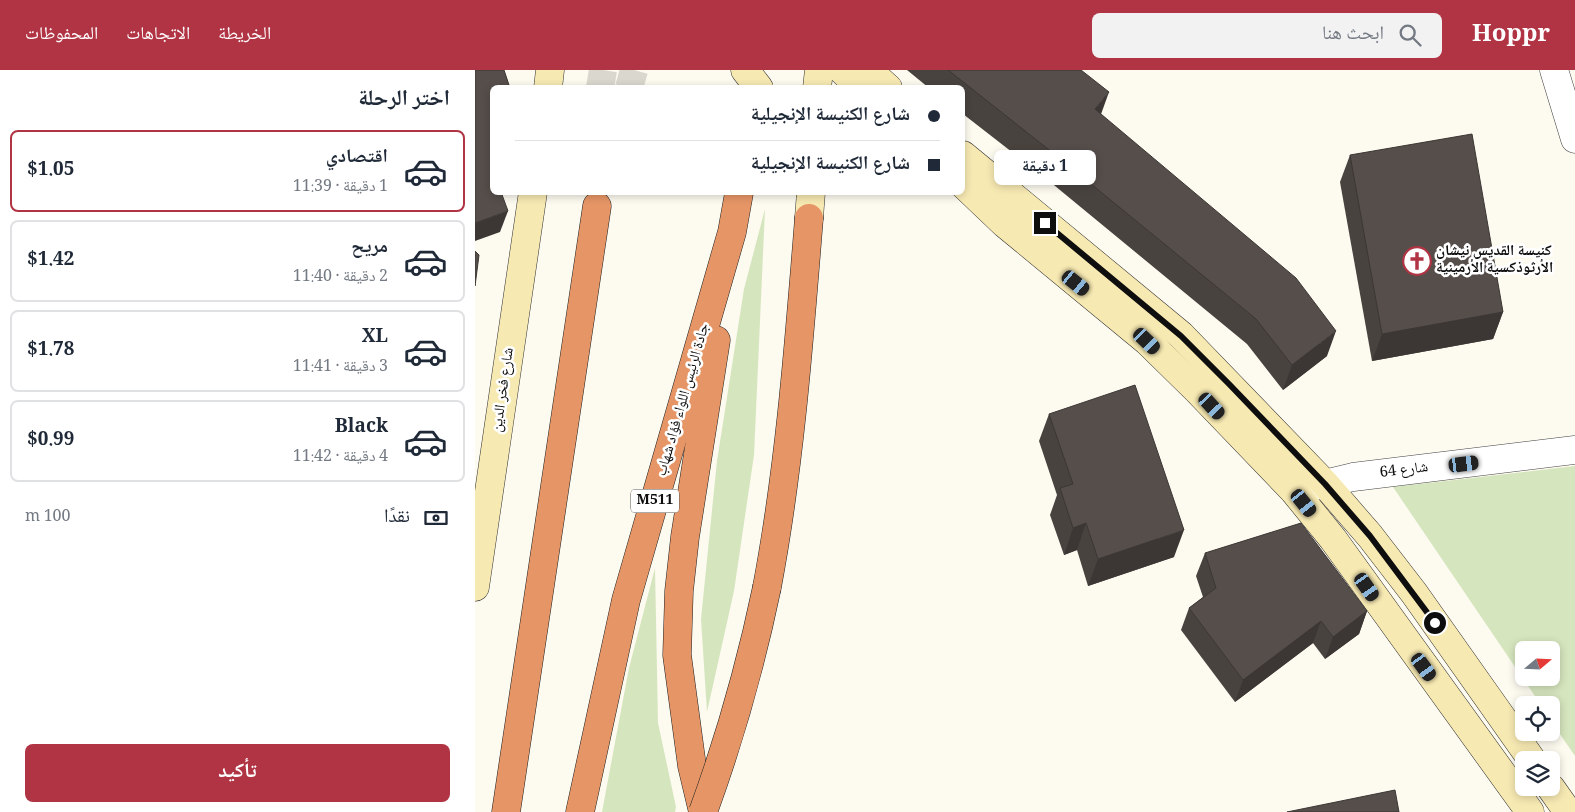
<!DOCTYPE html>
<html lang="ar">
<head>
<meta charset="utf-8">
<style>
	:root { --surface:#fff; --page:#f2f2f3; --text:#1f2937; --muted:#747a83; --line:#e0e1e3; --accent:#b03444 }
	body { margin:0; font-family:Georgia,"Noto Naskh Arabic",serif; background:var(--page); color:var(--text); direction:rtl; height:100vh; display:flex; flex-direction:column; font-size:19px; white-space:nowrap }
	* { box-sizing:border-box; margin:0 }
	p { font-size:16px; color:var(--muted) }
	.icon { flex:none; width:28px; height:28px; fill:none; stroke:currentColor; stroke-width:2; stroke-linecap:round; stroke-linejoin:round }
	.map { position:relative; flex:1; overflow:hidden; direction:ltr }
	.panel { display:flex; flex-direction:column; background:var(--surface); width:475px }
	.panel>* { flex:none }
	.hud { position:absolute; left:15px; top:15px; width:475px; height:110px; border-radius:8px; box-shadow:0 2px 8px #0003; direction:rtl; display:grid; align-content:center; height:110px; padding:0 25px; background:var(--surface) }
	.needle { width:32px; rotate:71deg }
	.fabs { position:absolute; left:1040px; top:571px; display:grid; gap:10px }
	.fabs a { display:grid; place-items:center; width:45px; height:45px; border-radius:8px; background:var(--surface); box-shadow:0 2px 8px #0003; font-size:25px }
	.end { position:absolute; width:22px; height:22px; margin:-11px; border:6px solid #0e0e0e; background:#fff; box-shadow:0 0 0 2px #fff }
	.from { border-radius:50% }
	.bubble { position:absolute; height:35px; border-radius:8px; background:var(--surface); box-shadow:0 2px 8px #0003; font-size:16px; font-weight:700; line-height:35px; text-align:center; direction:rtl }
	.car { position:absolute; width:15px; height:30px; margin:-15px -8px; border-radius:6px; box-shadow:0 0 4px 1px #0007; background:linear-gradient(#222 24%,#8ab4d8 0 40%,#222 0 76%,#8ab4d8 0 86%,#222 0) }
	.hud b { display:flex; align-items:center; gap:18px; height:48px; font-size:19px }
	.hud b+b { border-top:1px solid var(--line) }
	.hud i { width:12px; height:12px; background:var(--text) }
	ul { padding:0; list-style:none }
	li { display:flex; align-items:center; gap:15px; height:82px; margin:0 10px 8px; padding:0 15px; border:2px solid var(--line); border-radius:8px }
	li div { flex:1 }
	li b { display:block; font-size:19px }
	li em { font-style:normal; font-weight:700 }
	li.active { border-color:var(--accent) }
	li>.icon { width:45px; height:45px; stroke-width:1.5 }
	h2 { padding:0 25px; font-size:22px; line-height:60px }
	.pay { display:flex; align-items:center; gap:12px; height:55px; padding:0 25px; font-size:19px }
	.pay p { margin-inline-start:auto }
	.action { display:flex; gap:10px; margin-top:auto; padding:10px 25px }
	.action a { flex:1; height:58px; border-radius:8px; background:var(--accent); color:#fff; font-size:20px; font-weight:700; line-height:58px; text-align:center }
	header { display:flex; align-items:center; gap:30px; box-sizing:border-box; height:70px; padding:0 25px; background:var(--accent); color:#fff }
	header strong { font-size:24px }
	nav { display:flex; gap:28px; margin-inline-start:auto; font-size:18px }
	.search { width:350px; height:45px; background:var(--page); display:flex; align-items:center; gap:12px; box-sizing:border-box; padding:0 18px; border-radius:8px; color:var(--muted); font-size:19px }
	main { display:flex; flex:1; min-height:0 }
	.map>svg:first-child { display:block }
</style>
</head>
<body>
<header>
<strong>Hoppr</strong>
<div class="search"><svg class="icon" aria-label="search" viewBox="0 0 24 24"><circle cx="10" cy="10" r="6"/><path d="M15 15l6 6"/></svg>ابحث هنا</div>
<nav><a>الخريطة</a><a>الاتجاهات</a><a>المحفوظات</a></nav>
</header>
<main>
<div class="map">
<svg width="1100" height="742" viewBox="0 0 1100 742">
	<rect width="100%" height="100%" fill="#fdfaf0"/>
	<!-- green -->
	<g fill="#d5e5bd" fill-rule="evenodd">
		<path d="M 290,139 L 279,385 L 259,521 L 232,642 L 226,549 L 242,391 L 269,219 Z"/>
		<path d="M 1100,396 L 1100,686 L 1076,651 L 1076,635 L 1066,635 L 918,417 ZM 1049,580 L 1076,580 L 1076,608 L 1049,608 Z"/>
		<path d="M 180,498 L 183,653 L 201,737 L 200,742 L 127,742 L 154,598 Z"/>
	</g>
	<g fill="none" stroke-linecap="round" stroke-linejoin="round">
		<!-- highway-tunnel -->
		<g stroke="#d9d7ce" stroke-width="28" stroke-dasharray="28 14" stroke-linecap="butt">
			<path d="M 125,18 L 128,0"/>
			<path d="M 154,18 L 159,0"/>
		</g>
		<defs>
			<g id="street">
				<path d="M 1079,0 L 1100,69"/>
				<path d="M 828,419 L 878,407 L 1100,380"/>
			</g>
			<g id="secondary">
				<path d="M 270,0 L 284,18"/>
				<path d="M 367,0 L 386,18"/>
				<path d="M 393,0 L 413,18"/>
				<path d="M 73,18 L 75,0"/>
				<path d="M 342,18 L 344,0"/>
				<path d="M 488,85 L 706,265 L 850,414 L 895,466 L 939,523 L 1057,690"/>
				<path d="M 488,114 L 530,154 L 672,271 L 723,321 L 819,421 L 858,469 L 1055,742"/>
				<path d="M 334,148 L 336,122"/>
				<path d="M 0,517 L 58,122"/>
				<path d="M 1076,718 L 1093,742"/>
			</g>
			<g id="highway">
				<path d="M 292,517 C 315,395 324,272 334,148"/>
				<path d="M 31,742 L 122,136"/>
				<path d="M 105,742 L 151,530 L 257,162 L 264,123"/>
				<path d="M 228,742 L 217,696 L 202,585 L 204,521 L 210,467 L 241,270"/>
			</g>
		</defs>
		<!-- street casing -->
		<use href="#street" stroke="#414141" stroke-width="29"/>
		<!-- secondary casing -->
		<use href="#secondary" stroke="#303030" stroke-width="29"/>
		<!-- highway casing -->
		<use href="#highway" stroke="#1f1f1f" stroke-width="29"/>
		<!-- street -->
		<use href="#street" stroke="#fff" stroke-width="28"/>
		<!-- secondary -->
		<use href="#secondary" stroke="#f7e9b2" stroke-width="28"/>
		<!-- highway -->
		<use href="#highway" stroke="#e69666" stroke-width="28"/>
		<defs>
			<path id="highway-bridge" d="M 228,742 C 255,668 276,594 292,517"/>
		</defs>
		<!-- highway-bridge casing -->
		<use href="#highway-bridge" stroke="#1f1f1f" stroke-width="29" stroke-linecap="butt"/>
		<!-- highway-bridge -->
		<use href="#highway-bridge" stroke="#e69666" stroke-width="28"/>
	</g>
	<!-- wall -->
	<g fill="#494340">
		<path d="M 432,0 L 606,0 L 626,44 L 852,286 L 808,320 L 772,274 L 574,111 L 488,44 L 488,18 L 454,18 Z"/>
		<path d="M 875,85 L 1028,242 L 1018,269 L 897,291 L 865,112 Z"/>
		<path d="M 574,344 L 699,487 L 613,516 L 602,480 L 589,485 L 575,445 L 582,425 L 564,371 Z"/>
		<path d="M 730,483 L 892,541 L 884,564 L 850,589 L 838,573 L 760,632 L 706,560 L 714,538 L 728,527 L 721,506 Z"/>
	</g>
	<!-- shaded-wall -->
	<g fill="#3c3734">
		<path d="M 634,22 L 625,47 L 620,39 Z"/>
		<path d="M 33,141 L 25,162 L 0,171 L 0,153 Z"/>
		<path d="M 1028,242 L 1018,269 L 897,291 L 907,264 Z"/>
		<path d="M 861,261 L 852,286 L 808,320 L 817,295 Z"/>
		<path d="M 611,453 L 602,480 L 589,485 L 598,458 Z"/>
		<path d="M 709,460 L 699,487 L 613,516 L 623,489 Z"/>
		<path d="M 892,541 L 884,564 L 850,589 L 858,567 Z"/>
		<path d="M 846,551 L 838,573 L 760,632 L 768,610 Z"/>
	</g>
	<!-- building -->
	<g fill="#554e4b" stroke="#3c3734">
		<path d="M 0,0 L 29,0 L 35,18 L 18,18 L 18,122 L 26,122 L 33,141 L 0,153 Z"/>
		<path d="M 473,0 L 606,0 L 634,22 L 620,39 L 821,208 L 861,261 L 817,295 L 781,249 L 583,87 Z"/>
		<path d="M 997,64 L 1028,242 L 907,264 L 875,85 Z"/>
		<path d="M 0,181 L 4,185 L 0,216 Z"/>
		<path d="M 660,315 L 709,460 L 623,489 L 611,453 L 598,458 L 585,418 L 598,414 L 574,344 Z"/>
		<path d="M 826,453 L 892,541 L 858,567 L 846,551 L 768,610 L 714,538 L 741,518 L 730,483 Z"/>
		<path d="M 920,720 L 924,742 L 812,742 Z"/>
	</g>
	<g fill="none" stroke-linecap="round" stroke-linejoin="round">
		<!-- route -->
		<path stroke="#0e0e0e" stroke-width="6" d="M 570,153 L 706,266 L 754,314 L 850,414 L 895,466 L 960,553"/>
	</g>
	<!-- icons -->
	<defs>
		<symbol id="church-ring" viewBox="-11 -11 22 22"><circle r="9.5" fill="#fff" stroke="#b03444" stroke-width="1.5"/><path d="M-1.2-6h2.4v3.5h3.3v2.4h-3.3V6h-2.4V-.1h-3.3v-2.4h3.3Z" fill="#b03444"/></symbol>
	</defs>
	<g fill-rule="evenodd">
		<use href="#church-ring" x="926" y="175" width="32" height="32"/>
	</g>
	<g text-anchor="middle" dominant-baseline="central" stroke-width="5" stroke-linejoin="round" paint-order="stroke">
		<!-- shield labels -->
		<rect fill="#fff" stroke="#565656" stroke-width="1" x="156" y="419.5" width="48" height="23" rx="4"/>
		<g font-size="14" font-weight="bold" fill="#0e0e0e">
			<text x="180" y="431">M511</text>
		</g>
		<!-- poi labels -->
		<g font-size="15" font-weight="bold" fill="#0e0e0e" stroke="#fff" text-anchor="start">
			<text x="961" y="182">كنيسة القديس نيشان<tspan x="961" dy="17">الأرثوذكسية الأرمينية</tspan></text>
		</g>
		<!-- street labels -->
		<g font-size="15" fill="#0e0e0e" stroke="#fff">
			<text transform="translate(29 320) rotate(-82)">شارع فخر الدين</text>
			<text transform="translate(209 330) rotate(-74)">جادة الرئيس اللواء فؤاد شهاب</text>
			<text transform="translate(929 401) rotate(-7)">شارع 64</text>
		</g>
	</g>
</svg>
<div class="fabs">
<a><svg class="needle" viewBox="-14 -14 28 28"><path d="M0-13l5 13h-10z" fill="#e53935"/><path d="M0 13l5-13h-10z" fill="#747a83"/></svg></a>
<a><svg class="icon" aria-label="locate" viewBox="0 0 24 24"><circle cx="12" cy="12" r="6"/><path d="M12 2v4M12 18v4M2 12h4M18 12h4"/></svg></a>
<a><svg class="icon" aria-label="layers" viewBox="0 0 24 24"><path d="M12 4l9 5-9 5-9-5zM3 14l9 5 9-5"/></svg></a>
</div>
<i class="end from" style="left:960px;top:553px"></i>
<i class="end" style="left:570px;top:153px"></i>
<div class="bubble" style="left:519px;top:80px;width:102px">1 دقيقة</div>
<i class="car" style="left:601px;top:213px;rotate:129deg"></i>
<i class="car" style="left:672px;top:271px;rotate:134deg"></i>
<i class="car" style="left:737px;top:336px;rotate:137deg"></i>
<i class="car" style="left:989px;top:394px;rotate:83deg"></i>
<i class="car" style="left:829px;top:433px;rotate:141deg"></i>
<i class="car" style="left:892px;top:517px;rotate:145deg"></i>
<i class="car" style="left:949px;top:597px;rotate:144deg"></i>
<div class="hud">
<b><i class="from"></i>شارع الكنيسة الإنجيلية</b>
<b><i></i>شارع الكنيسة الإنجيلية</b>
</div>
</div>
<section class="panel">
<h2>اختر الرحلة</h2>
<ul>
<li class="active"><svg class="icon" aria-label="car" viewBox="0 0 24 24"><path d="M5 17H2v-5l4-1 3-4h7l3 4 3 1v5h-3M9 17h6M6 11h13"/><circle cx="7" cy="17" r="2"/><circle cx="17" cy="17" r="2"/></svg><div><b>اقتصادي</b><p>1 دقيقة · 11:39</p></div><em>$1.05</em></li>
<li><svg class="icon" aria-label="car" viewBox="0 0 24 24"><path d="M5 17H2v-5l4-1 3-4h7l3 4 3 1v5h-3M9 17h6M6 11h13"/><circle cx="7" cy="17" r="2"/><circle cx="17" cy="17" r="2"/></svg><div><b>مريح</b><p>2 دقيقة · 11:40</p></div><em>$1.42</em></li>
<li><svg class="icon" aria-label="car" viewBox="0 0 24 24"><path d="M5 17H2v-5l4-1 3-4h7l3 4 3 1v5h-3M9 17h6M6 11h13"/><circle cx="7" cy="17" r="2"/><circle cx="17" cy="17" r="2"/></svg><div><b>XL</b><p>3 دقيقة · 11:41</p></div><em>$1.78</em></li>
<li><svg class="icon" aria-label="car" viewBox="0 0 24 24"><path d="M5 17H2v-5l4-1 3-4h7l3 4 3 1v5h-3M9 17h6M6 11h13"/><circle cx="7" cy="17" r="2"/><circle cx="17" cy="17" r="2"/></svg><div><b>Black</b><p>4 دقيقة · 11:42</p></div><em>$0.99</em></li>
</ul>
<div class="pay"><svg class="icon" aria-label="cash" viewBox="0 0 24 24"><path d="M3 7h18v10H3z"/><circle cx="12" cy="12" r="2"/></svg>نقدًا<p>100 m</p></div>
<div class="action"><a>تأكيد</a></div>
</section>
</main>
</body>
</html>
